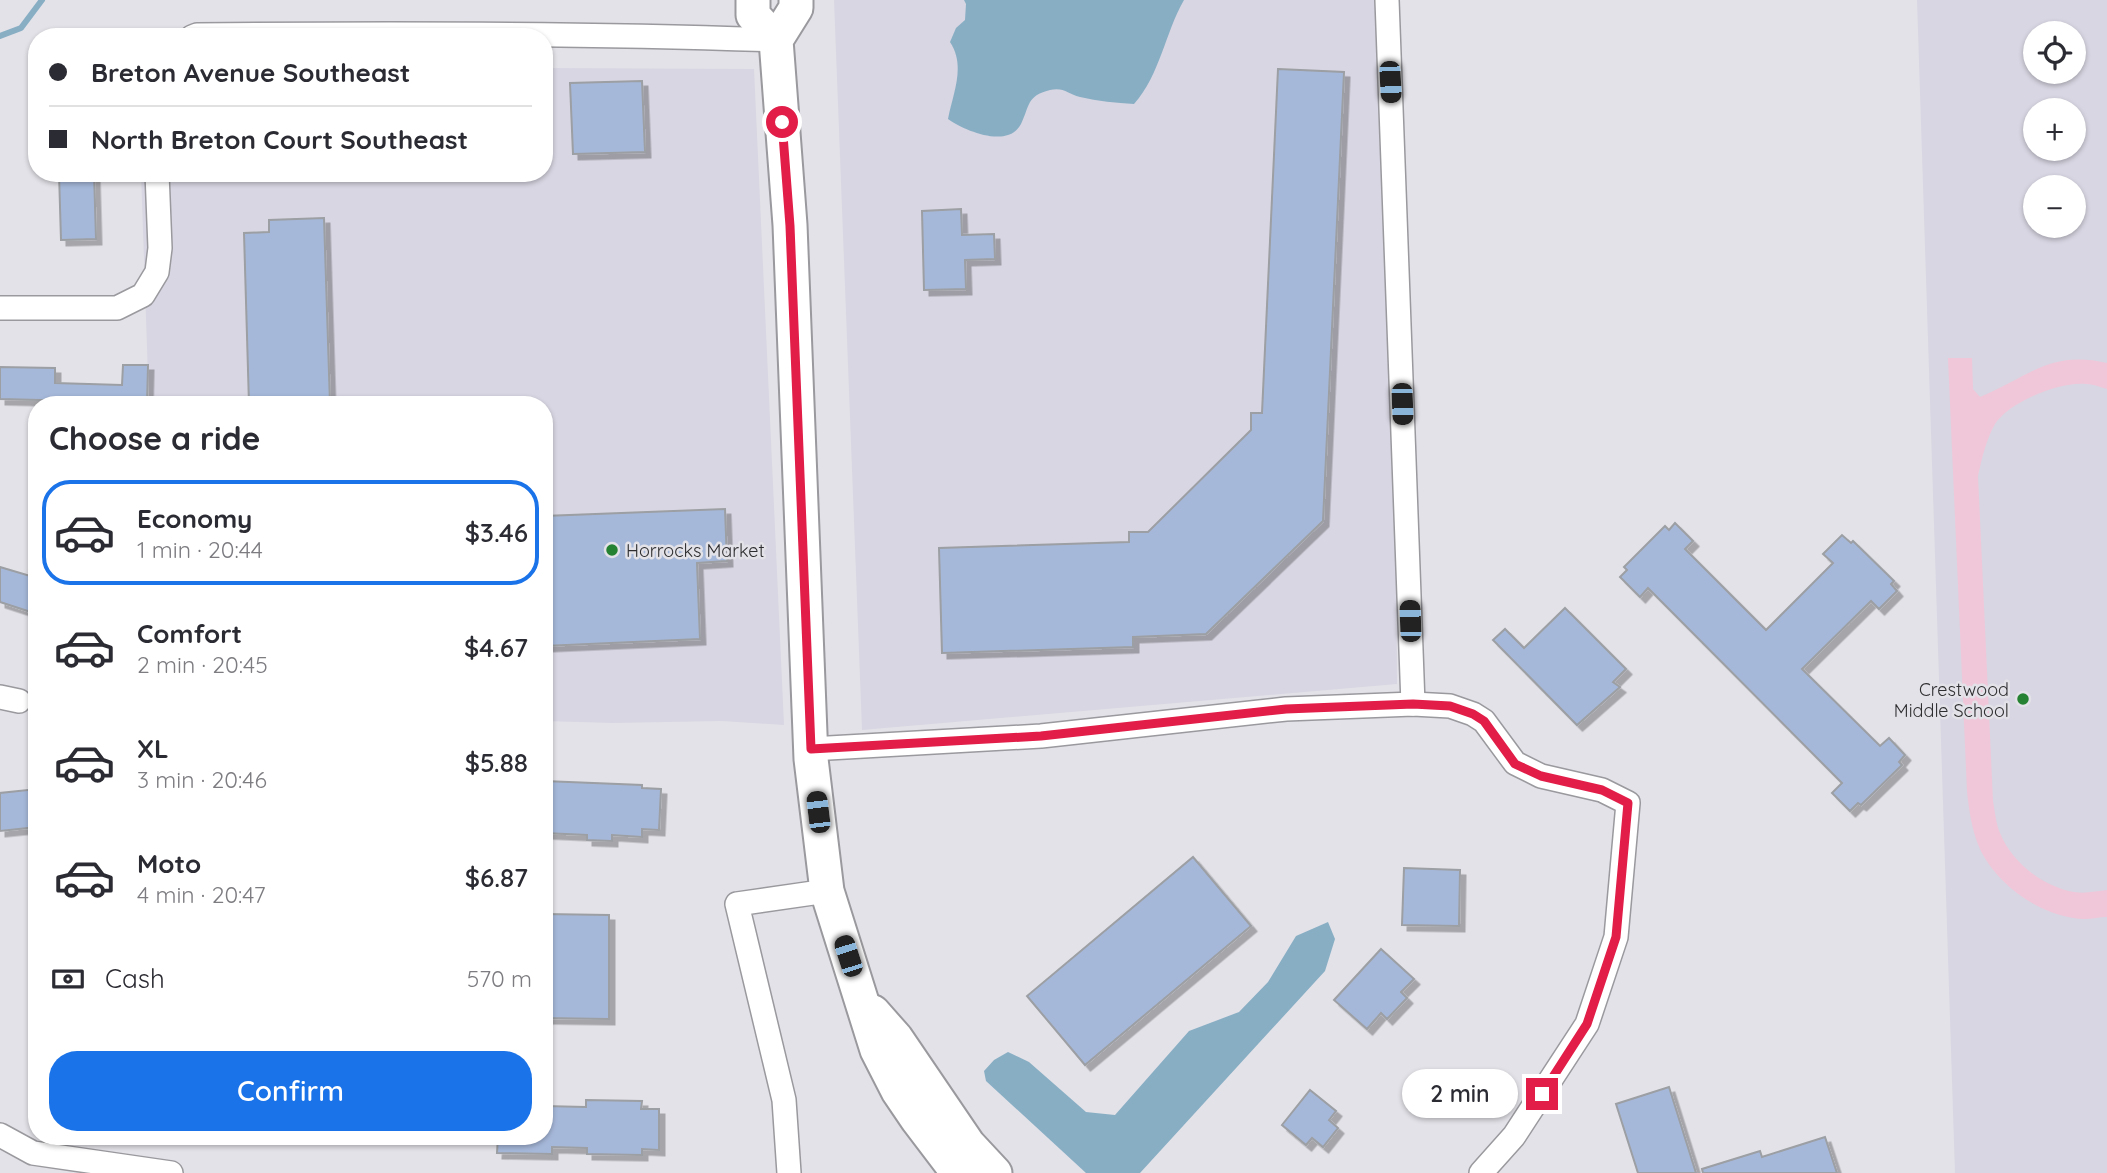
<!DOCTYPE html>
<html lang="en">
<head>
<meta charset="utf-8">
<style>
	:root { --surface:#fff; --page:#f7f7f7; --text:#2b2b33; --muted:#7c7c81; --line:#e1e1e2; --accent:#1a73e8 }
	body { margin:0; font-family:Quicksand,sans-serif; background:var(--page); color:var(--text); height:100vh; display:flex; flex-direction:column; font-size:26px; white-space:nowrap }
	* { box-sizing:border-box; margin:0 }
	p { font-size:23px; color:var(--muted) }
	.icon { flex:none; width:38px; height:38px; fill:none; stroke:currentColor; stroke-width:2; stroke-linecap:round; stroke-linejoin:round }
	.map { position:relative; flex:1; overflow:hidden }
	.drawer { position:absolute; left:28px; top:396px; width:525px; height:749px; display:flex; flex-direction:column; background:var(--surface); border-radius:28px; box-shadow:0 2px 5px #0004 }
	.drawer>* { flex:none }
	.top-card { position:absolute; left:28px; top:28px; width:525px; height:154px; border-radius:28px; box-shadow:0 2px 5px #0004; display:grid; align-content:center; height:154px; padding:0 21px; background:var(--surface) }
	.controls { position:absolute; left:2023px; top:21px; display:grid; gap:14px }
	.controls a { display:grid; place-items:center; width:63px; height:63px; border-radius:50%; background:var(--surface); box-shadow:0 2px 5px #0004; font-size:35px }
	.end { position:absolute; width:32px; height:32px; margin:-16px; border:9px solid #e11d48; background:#fff; box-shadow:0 0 0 4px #fff }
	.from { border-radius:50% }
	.bubble { position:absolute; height:49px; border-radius:24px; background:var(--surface); box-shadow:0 2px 5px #0004; font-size:23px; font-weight:600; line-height:49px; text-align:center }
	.car { position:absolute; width:21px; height:42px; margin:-21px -10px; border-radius:9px; box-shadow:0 0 5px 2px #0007; background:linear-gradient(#222 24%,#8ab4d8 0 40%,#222 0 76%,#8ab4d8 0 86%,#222 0) }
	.top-card b { display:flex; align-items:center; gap:24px; height:66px; font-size:26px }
	.top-card b+b { border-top:2px solid var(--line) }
	.top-card i { width:18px; height:18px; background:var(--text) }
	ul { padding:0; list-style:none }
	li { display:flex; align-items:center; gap:21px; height:105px; margin:0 14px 10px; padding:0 7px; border:4px solid transparent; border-radius:28px }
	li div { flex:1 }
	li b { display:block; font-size:26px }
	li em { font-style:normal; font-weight:600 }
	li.active { border-color:var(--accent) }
	li>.icon { width:63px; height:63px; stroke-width:1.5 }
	h2 { padding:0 21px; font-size:32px; line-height:84px }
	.pay { display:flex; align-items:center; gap:18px; height:77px; padding:0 21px; font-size:26px }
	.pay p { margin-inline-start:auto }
	.primary-button { display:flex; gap:14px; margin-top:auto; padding:14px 21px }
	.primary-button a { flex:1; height:80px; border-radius:28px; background:var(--accent); color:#fff; font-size:28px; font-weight:600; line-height:80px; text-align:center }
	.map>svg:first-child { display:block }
</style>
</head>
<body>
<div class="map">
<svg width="2107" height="1173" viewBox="0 0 2107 1173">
	<defs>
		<filter id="shadow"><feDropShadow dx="5.5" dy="5.5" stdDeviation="0" flood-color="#0004"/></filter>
	</defs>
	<rect width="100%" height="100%" fill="#e3e2e8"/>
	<!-- built -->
	<g fill="#d8d6e2" fill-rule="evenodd">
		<path d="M 834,0 L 1395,0 L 1397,684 L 862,730 Z"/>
		<path d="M 1917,0 L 2107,0 L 2107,1173 L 1955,1173 ZM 2035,33 L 2074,33 L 2074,72 L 2035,72 ZM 2035,110 L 2074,110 L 2074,149 L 2035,149 ZM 2035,187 L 2074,187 L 2074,226 L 2035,226 Z"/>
		<path d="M 544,68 L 754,69 L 784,725 L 722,721 L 613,723 L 544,721 L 544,404 L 149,404 L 141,173 L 544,173 Z"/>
	</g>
	<!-- green -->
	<path fill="#f0c7d9" d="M 1948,358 L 1972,358 L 1973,389 L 1980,397 C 2029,377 2049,350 2107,363 L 2107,389 C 2100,387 2093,384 2086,384 C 2060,381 2009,402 1995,424 C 1986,440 1982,458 1978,476 L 1993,801 C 1995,812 1996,824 2000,833 C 2012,863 2044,887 2074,892 C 2085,894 2097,891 2107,890 L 2107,917 C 2100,917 2092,919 2085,919 C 2044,918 1998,887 1980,849 C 1972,831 1969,811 1967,791 Z"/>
	<!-- water -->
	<g fill="#88aec4">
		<path d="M 964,0 L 1184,0 C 1165,33 1160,75 1134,104 C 1116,103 1098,101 1080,97 C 1068,94 1064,87 1050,90 C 1026,96 1030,106 1021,124 C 1008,149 965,131 948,119 C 953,93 966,66 950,42 L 956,28 L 965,20 L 966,4 Z"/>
		<path d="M 1328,922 L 1335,939 L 1325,971 L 1140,1173 L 1086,1173 L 986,1081 L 984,1071 L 994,1060 L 1008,1052 L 1029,1062 L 1086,1112 L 1115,1115 L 1189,1031 L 1239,1012 L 1268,982 L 1296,936 Z"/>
	</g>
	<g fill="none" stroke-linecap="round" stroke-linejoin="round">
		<!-- stream -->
		<path stroke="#88aec4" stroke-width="6" d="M 0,36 L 21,28 L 42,0"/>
	</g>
	<!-- building -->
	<g fill="#a6b8da" stroke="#9c9fa3" stroke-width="2" filter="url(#shadow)">
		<path d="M 1278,69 L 1344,72 L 1323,521 L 1206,634 L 1133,637 L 1133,647 L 942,653 L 939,548 L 1129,542 L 1129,532 L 1148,532 L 1251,430 L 1251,413 L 1262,413 Z"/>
		<path d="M 642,81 L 645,152 L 573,154 L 570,83 Z"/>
		<path d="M 59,173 L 94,173 L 96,239 L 61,240 Z"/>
		<path d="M 961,209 L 962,235 L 994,234 L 995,259 L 965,260 L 966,289 L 924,290 L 922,211 Z"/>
		<path d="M 324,218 L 330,404 L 249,404 L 244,233 L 269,232 L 269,220 Z"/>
		<path d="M 123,365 L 148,365 L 147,404 L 80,404 L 80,401 L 0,399 L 0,367 L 55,368 L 55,383 L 122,385 Z"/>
		<path d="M 725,509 L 727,561 L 697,563 L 700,639 L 544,646 L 544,516 Z"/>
		<path d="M 1675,523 L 1693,541 L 1685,549 L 1766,630 L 1833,563 L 1823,554 L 1842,535 L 1851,543 L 1853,541 L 1894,581 L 1891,584 L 1897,591 L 1879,609 L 1871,601 L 1802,669 L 1880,746 L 1889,738 L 1905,755 L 1899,762 L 1902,765 L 1861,805 L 1858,803 L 1850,811 L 1832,793 L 1842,783 L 1648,588 L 1640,597 L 1620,577 L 1627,570 L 1624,567 L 1665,526 L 1669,530 Z"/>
		<path d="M 0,567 L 37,578 L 37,614 L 0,602 Z"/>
		<path d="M 1565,608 L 1626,669 L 1613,682 L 1620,687 L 1577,725 L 1493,640 L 1505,629 L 1524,648 Z"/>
		<path d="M 544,781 L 642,785 L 642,788 L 661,789 L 659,830 L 642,829 L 642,837 L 612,835 L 612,841 L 587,840 L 587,835 L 544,833 Z"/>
		<path d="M 37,789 L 37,827 L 0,831 L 0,793 Z"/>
		<path d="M 1193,857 L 1251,926 L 1085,1065 L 1027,996 Z"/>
		<path d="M 1404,868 L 1460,870 L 1459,926 L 1402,925 Z"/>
		<path d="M 544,914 L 609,915 L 609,1019 L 544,1018 Z"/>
		<path d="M 1381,949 L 1414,979 L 1401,992 L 1407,998 L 1387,1019 L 1381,1013 L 1367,1029 L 1334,1000 Z"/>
		<path d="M 1669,1087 L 1696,1173 L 1638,1173 L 1616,1104 Z"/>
		<path d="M 1310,1090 L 1336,1111 L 1329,1120 L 1338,1128 L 1323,1147 L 1312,1138 L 1306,1145 L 1282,1125 Z"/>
		<path d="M 586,1100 L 642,1101 L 641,1109 L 659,1109 L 659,1150 L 642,1149 L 642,1155 L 587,1154 L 587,1148 L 552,1147 L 552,1154 L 497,1153 L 498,1136 L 544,1136 L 544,1106 L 586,1107 Z"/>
		<path d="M 1825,1137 L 1837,1173 L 1703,1173 L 1702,1169 L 1760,1151 L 1762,1157 Z"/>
	</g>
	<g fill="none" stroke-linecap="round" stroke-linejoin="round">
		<defs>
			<g id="street">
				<path d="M 1387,0 L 1413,704"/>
				<path d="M 192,37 L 197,35 C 390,33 583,33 776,40"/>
				<path d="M 0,308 L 117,308 L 143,295 L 157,272 L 160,248 L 157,173"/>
				<path d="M 0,697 L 19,701"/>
				<path d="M 811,749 L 1041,736 L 1286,709 L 1413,704 L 1450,706 L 1473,714 L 1484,721 L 1515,763 L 1541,776 L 1602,790 L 1628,803 L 1616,937 L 1587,1024 L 1514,1136 L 1481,1173"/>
				<path d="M 0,1135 L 33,1153 L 171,1173"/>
				<path d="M 789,1173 L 784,1100 L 737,904 L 827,891"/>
			</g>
			<g id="secondary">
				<path d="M 753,0 L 753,15 L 776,40"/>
				<path d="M 796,0 L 796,8 L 776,40 L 790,225 L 811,759 L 827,891 L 877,1050 L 898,1091 L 917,1119 L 958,1173"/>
				<path d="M 873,1012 L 896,1038 L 968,1144 L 995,1173"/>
			</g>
		</defs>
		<!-- street casing -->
		<use href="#street" stroke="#9a999e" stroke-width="26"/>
		<!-- secondary casing -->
		<use href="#secondary" stroke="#9a999e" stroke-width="37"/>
		<!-- street -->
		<use href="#street" stroke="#fff" stroke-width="23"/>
		<!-- secondary -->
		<use href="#secondary" stroke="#fff" stroke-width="33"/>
	</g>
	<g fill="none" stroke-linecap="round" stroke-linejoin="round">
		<!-- route -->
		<path stroke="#e11d48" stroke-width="9" d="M 782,122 L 790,226 L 811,749 L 1041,736 L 1286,709 L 1413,704 L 1450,706 L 1473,714 L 1484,721 L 1515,764 L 1541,776 L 1602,790 L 1628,803 L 1616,937 L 1587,1024 L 1542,1094"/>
	</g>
	<!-- markers -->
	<g fill="#258233" stroke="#e3e2e8" stroke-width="2.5">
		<circle cx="612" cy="550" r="7"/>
		<circle cx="2023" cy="699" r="7"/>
	</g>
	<g text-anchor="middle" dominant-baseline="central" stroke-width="5" stroke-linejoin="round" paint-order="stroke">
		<!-- poi labels -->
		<g font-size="18" fill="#2e2e30" stroke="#e3e2e8" text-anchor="start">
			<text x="626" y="550">Horrocks Market</text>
			<text x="2009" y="689" text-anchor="end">Crestwood<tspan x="2009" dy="21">Middle School</tspan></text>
		</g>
	</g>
</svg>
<div class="controls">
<a><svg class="icon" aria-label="locate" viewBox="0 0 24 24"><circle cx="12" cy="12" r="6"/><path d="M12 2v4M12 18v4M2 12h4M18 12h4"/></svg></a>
<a>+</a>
<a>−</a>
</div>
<i class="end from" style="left:782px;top:122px"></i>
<i class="end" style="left:1542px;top:1094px"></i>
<div class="bubble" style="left:1402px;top:1069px;width:116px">2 min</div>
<i class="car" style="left:1390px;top:82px;rotate:177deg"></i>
<i class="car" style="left:1402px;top:404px;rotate:178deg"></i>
<i class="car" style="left:1410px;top:621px;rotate:358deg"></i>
<i class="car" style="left:818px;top:812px;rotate:353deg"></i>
<i class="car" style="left:848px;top:956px;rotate:342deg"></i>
<div class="top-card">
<b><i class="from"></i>Breton Avenue Southeast</b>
<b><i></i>North Breton Court Southeast</b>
</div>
<section class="drawer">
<h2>Choose a ride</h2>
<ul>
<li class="active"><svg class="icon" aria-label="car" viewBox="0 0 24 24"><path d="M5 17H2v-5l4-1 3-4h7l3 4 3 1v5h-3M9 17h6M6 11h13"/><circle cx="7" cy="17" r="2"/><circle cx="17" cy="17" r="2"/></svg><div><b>Economy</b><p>1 min · 20:44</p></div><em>$3.46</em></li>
<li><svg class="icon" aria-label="car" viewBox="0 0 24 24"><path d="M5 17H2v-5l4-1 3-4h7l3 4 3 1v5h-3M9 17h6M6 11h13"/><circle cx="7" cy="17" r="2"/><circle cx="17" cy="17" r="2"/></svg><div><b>Comfort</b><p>2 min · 20:45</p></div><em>$4.67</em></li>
<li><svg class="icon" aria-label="car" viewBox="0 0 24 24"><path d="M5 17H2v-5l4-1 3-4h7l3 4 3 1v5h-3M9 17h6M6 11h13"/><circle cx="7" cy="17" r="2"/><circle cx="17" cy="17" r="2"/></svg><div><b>XL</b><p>3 min · 20:46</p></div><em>$5.88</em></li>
<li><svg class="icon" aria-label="car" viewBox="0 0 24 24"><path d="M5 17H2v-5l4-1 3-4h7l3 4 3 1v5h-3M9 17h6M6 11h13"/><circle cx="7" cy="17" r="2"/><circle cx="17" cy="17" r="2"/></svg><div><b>Moto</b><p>4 min · 20:47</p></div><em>$6.87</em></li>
</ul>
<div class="pay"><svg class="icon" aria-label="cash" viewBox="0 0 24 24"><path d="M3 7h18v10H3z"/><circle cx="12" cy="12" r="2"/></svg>Cash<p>570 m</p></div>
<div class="primary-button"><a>Confirm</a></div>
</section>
</div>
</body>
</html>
